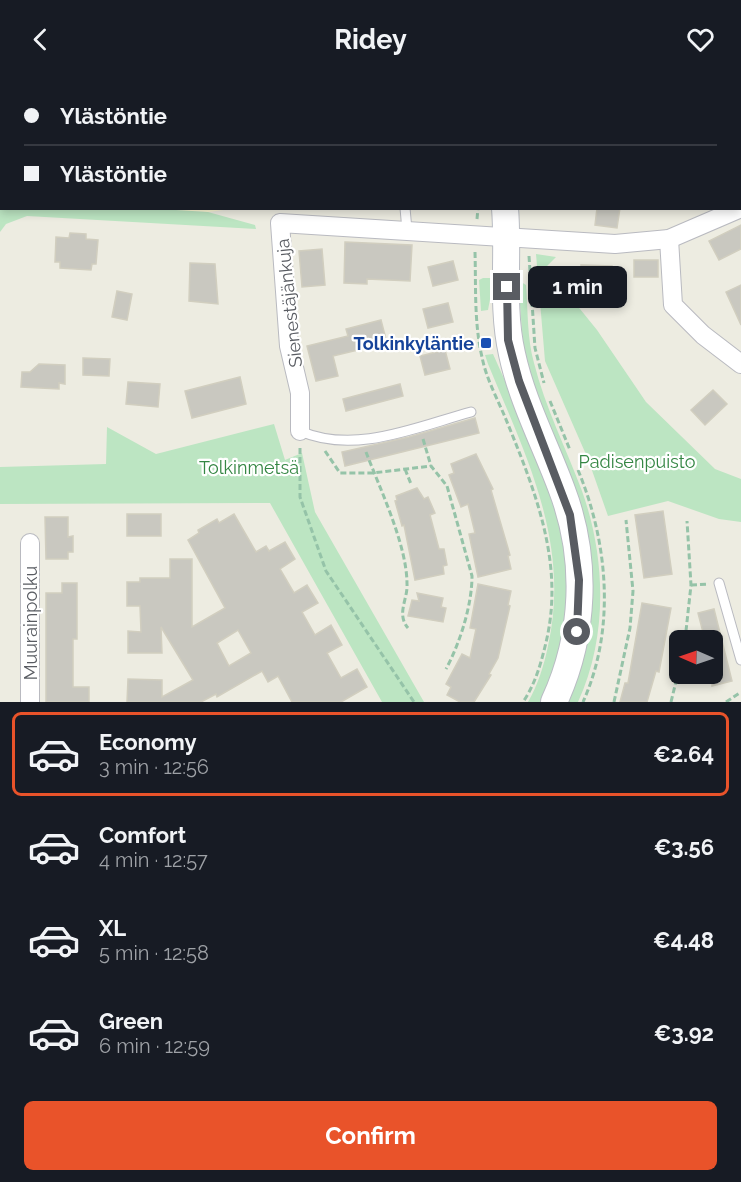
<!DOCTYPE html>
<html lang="en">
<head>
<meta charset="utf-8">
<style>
	:root { --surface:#171b24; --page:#20242c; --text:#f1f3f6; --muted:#9ea1a6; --line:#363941; --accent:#e9532a }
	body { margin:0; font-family:Raleway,sans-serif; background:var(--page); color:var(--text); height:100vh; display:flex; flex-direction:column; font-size:22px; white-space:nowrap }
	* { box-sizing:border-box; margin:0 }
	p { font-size:20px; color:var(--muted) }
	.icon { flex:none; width:33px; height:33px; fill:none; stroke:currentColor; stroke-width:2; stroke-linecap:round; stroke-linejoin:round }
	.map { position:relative; height:624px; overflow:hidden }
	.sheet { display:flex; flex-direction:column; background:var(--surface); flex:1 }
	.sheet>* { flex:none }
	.hud { position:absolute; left:0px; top:0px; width:741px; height:132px; box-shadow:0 3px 9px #0003; display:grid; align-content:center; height:132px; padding:0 24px; background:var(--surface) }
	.needle { width:39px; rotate:272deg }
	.buttons { position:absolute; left:669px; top:552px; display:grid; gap:12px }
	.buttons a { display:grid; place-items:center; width:54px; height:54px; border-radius:9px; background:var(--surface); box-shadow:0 3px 9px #0003; font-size:30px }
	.end { position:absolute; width:27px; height:27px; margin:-14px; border:8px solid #595c62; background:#fff; box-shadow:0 0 0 3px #fff }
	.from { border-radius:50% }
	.bubble { position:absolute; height:42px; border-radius:9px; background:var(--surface); box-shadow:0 3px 9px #0003; font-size:20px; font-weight:700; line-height:42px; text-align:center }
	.hud b { display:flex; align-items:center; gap:21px; height:57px; font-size:22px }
	.hud b+b { border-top:2px solid var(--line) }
	.hud i { width:15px; height:15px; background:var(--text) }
	ul { padding:10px 0 0; list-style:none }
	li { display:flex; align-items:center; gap:18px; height:84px; margin:0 12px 9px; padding:0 12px; border:3px solid transparent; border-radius:9px }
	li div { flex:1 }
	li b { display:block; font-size:22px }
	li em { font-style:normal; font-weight:700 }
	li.selected { border-color:var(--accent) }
	li>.icon { width:54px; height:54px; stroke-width:1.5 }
	.action { display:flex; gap:12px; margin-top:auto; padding:12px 24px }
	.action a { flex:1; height:69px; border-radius:9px; background:var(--accent); color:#fff; font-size:24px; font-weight:700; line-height:69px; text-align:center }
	header { display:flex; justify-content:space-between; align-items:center; height:78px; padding:0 24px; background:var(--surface); font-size:27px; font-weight:700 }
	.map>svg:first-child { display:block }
</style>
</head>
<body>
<header><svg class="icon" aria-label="back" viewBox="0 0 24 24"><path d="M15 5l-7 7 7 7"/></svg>Ridey<svg class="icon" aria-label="heart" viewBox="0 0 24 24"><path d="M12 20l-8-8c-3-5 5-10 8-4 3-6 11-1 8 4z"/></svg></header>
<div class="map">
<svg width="741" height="624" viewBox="0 0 741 624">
	<rect width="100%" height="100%" fill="#edece1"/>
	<!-- commercial -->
	<path fill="#fefad4" d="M 144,131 L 231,131 L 208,134 Z"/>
	<!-- green -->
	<g fill="#bce5c2">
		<path d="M 0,122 L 2,130 L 144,130 L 208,134 L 255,147 L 256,151 L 27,138 L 6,146 L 0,154 Z"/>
		<path d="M 536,176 L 556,179 L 546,189 L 597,252 L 646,324 L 715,391 L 741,401 L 741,444 L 719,441 L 668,423 L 608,438 L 588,381 L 545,283 Z"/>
		<path d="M 483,200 L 494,200 L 488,232 L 481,233 L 479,202 Z"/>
		<path d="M 518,202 L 526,207 C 528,232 527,260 534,285 C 545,329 566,370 582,413 C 606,480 608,559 578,624 L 566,624 L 588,536 L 525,291 Z"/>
		<path d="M 493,276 L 544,390 L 564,456 L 570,514 L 565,563 L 543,624 L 528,624 C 538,607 544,587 548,568 C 571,465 526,378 488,286 L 485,277 Z"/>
		<path d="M 274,346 L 285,382 L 302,375 L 315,434 L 424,624 L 382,624 L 270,425 L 0,426 L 0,389 L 106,386 L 107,349 L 156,376 Z"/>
	</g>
	<!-- building -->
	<g fill="#c9c8c0" stroke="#d1cebf" stroke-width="1.5" fill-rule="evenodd">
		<path d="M 597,130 L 620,130 L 617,150 L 595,147 Z"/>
		<path d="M 741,147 L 741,171 L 719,182 L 709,163 Z"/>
		<path d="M 70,155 L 86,156 L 86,161 L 98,162 L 96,186 L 92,186 L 91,192 L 60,190 L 60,184 L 55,184 L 56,159 L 69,160 Z"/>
		<path d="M 345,164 L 412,167 L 410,203 L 367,201 L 367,206 L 344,205 Z"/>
		<path d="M 322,171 L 325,207 L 302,209 L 299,173 Z"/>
		<rect x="634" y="182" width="24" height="17"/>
		<path d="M 453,183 L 458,202 L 433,208 L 428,189 Z"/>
		<path d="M 190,185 L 215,186 L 218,226 L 189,223 Z"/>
		<path d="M 581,187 L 612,188 L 612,213 L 581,213 Z"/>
		<path d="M 741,207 L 741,247 L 726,214 Z"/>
		<path d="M 117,213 L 132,216 L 127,242 L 112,239 Z"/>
		<path d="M 448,225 L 453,244 L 428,250 L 423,231 Z"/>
		<path d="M 381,242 L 387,265 L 333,278 L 338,298 L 316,303 L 307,268 L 348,258 L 346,251 Z"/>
		<path d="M 445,272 L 450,291 L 425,297 L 420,278 Z"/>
		<path d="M 83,280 L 110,281 L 109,298 L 83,297 Z"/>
		<path d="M 39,286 L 65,287 L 65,306 L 59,305 L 59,311 L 21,309 L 22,294 L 30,294 Z"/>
		<path d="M 240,299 L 246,326 L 192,340 L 185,313 Z"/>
		<path d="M 128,304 L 160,306 L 158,329 L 126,326 Z"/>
		<path d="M 400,306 L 403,318 L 346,333 L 343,321 Z"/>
		<path d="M 713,312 L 727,326 L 705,347 L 691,332 Z"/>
		<path d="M 475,340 L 479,355 L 345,388 L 342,374 L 409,359 Z"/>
		<path d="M 476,376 L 493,411 L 491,412 L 510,477 L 508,478 L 511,491 L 478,499 L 469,456 L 475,455 L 468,426 L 461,429 L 449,397 L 454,395 L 451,386 Z"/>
		<path d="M 417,410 L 424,421 L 428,419 L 435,435 L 430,437 L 439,471 L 444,471 L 447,487 L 443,488 L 444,496 L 415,502 L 404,447 L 402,448 L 395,423 L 397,422 L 396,418 Z"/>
		<path d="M 663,433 L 672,496 L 644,500 L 635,437 Z"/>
		<rect x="127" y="436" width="34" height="22"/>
		<path d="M 234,436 L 256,474 L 266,468 L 269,473 L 285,464 L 295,481 L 280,491 L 294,515 L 307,507 L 318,525 L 302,534 L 315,557 L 331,547 L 342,567 L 327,575 L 341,600 L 357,591 L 367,609 L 341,624 L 292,624 L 278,598 L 268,604 L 262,593 L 217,619 L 216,616 L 201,624 L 127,624 L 128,601 L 162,602 L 162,619 L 193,602 L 161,549 L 162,575 L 128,575 L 128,553 L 141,554 L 140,528 L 127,528 L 127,504 L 140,504 L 140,500 L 170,500 L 170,481 L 192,481 L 192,549 L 225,530 L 188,462 L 199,455 L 198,452 L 217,441 L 219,445 ZM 238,552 L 251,575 L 229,588 L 217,565 Z"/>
		<path d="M 45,439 L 68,439 L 68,459 L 73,458 L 73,474 L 68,474 L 68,481 L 46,481 Z"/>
		<path d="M 62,505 L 77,505 L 77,561 L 73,561 L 73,609 L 89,609 L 89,624 L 46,624 L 46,515 L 62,515 Z"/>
		<path d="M 478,506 L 511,513 L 508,527 L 510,528 L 498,580 L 489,596 L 491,597 L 474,624 L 460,624 L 447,617 L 451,609 L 446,606 L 462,576 L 470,580 L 476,551 L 470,550 Z"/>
		<path d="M 417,515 L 443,520 L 441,529 L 446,530 L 443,544 L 408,538 L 412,522 L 419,523 Z"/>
		<path d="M 642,525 L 671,530 L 659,594 L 656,593 L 647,624 L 620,624 L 625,605 L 628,605 Z"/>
		<path d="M 714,531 L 732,603 L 712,608 L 712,562 L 705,562 L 698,535 Z"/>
	</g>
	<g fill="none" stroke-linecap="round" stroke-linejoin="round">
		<defs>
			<g id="service">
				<path d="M 405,130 L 407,152"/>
				<path d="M 300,353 C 355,377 416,349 471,334"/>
				<path d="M 719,505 L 741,582"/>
			</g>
			<g id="minor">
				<path d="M 321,0 L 321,2"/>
				<path d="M 669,161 L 673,227 L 703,257 L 741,286"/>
				<path d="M 300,353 L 300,315 L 289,268 L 280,145 L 615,166 L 669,161 L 741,130"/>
				<path d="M 30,465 L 30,624"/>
			</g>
			<g id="secondary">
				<path d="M 478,0 L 479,2"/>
				<path d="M 505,130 C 509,178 501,228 512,276 C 522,323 545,366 562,412 C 588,481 585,557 554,624"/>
			</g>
		</defs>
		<!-- service casing -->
		<use href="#service" stroke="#b9bac0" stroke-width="11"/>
		<!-- minor casing -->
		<use href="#minor" stroke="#b9bac0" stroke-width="20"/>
		<!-- secondary casing -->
		<use href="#secondary" stroke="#b9bcc3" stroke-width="28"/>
		<!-- path -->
		<g stroke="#95c3a8" stroke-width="3" stroke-dasharray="6 3" stroke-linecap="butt">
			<path d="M 477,141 L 478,130"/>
			<path d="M 475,174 C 476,209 474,245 482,279 C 486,300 497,320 505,339 C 534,410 564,482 547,560 C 542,582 536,605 523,624"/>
			<path d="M 529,178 L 535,270 L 544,305"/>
			<path d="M 550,323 L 570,372"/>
			<path d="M 423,361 L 431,388 L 447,408 L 472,498 C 472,527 460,565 446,591"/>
			<path d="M 300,370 L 300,419 L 326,493 L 414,624"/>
			<path d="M 325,373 L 340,395 L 373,395 L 431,388"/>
			<path d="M 366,374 C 380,411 407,467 407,506 C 408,521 396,536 408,550"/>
			<path d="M 405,391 L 411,406"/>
			<path d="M 578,392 C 608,464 616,551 583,624"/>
			<path d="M 691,507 L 709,506"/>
			<path d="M 685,562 L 691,507 L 687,443"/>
			<path d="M 614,624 L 630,550 L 633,513 L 626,442"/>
			<path d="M 671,624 L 680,587"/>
			<path d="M 726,624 L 741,614"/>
		</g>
		<!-- service -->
		<use href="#service" stroke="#fff" stroke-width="9"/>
		<!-- minor -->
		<use href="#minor" stroke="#fff" stroke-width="18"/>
		<!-- secondary -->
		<use href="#secondary" stroke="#fff" stroke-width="26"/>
	</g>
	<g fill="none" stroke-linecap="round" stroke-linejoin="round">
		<!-- route -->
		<path stroke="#595c62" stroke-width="8" d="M 507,209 L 508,262 L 519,303 L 570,437 L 579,502 L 577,554"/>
	</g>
	<!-- markers -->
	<rect fill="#1a4fb4" stroke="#fff" stroke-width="2" x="480" y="259" width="12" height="12" rx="3"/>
	<g text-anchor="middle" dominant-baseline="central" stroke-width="4.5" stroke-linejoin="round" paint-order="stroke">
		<!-- street labels -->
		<g font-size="18" fill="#595c62" stroke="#fff">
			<text transform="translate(289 225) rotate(-96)">Sienestäjänkuja</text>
			<text transform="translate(30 545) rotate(-90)">Muurainpolku</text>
		</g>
		<!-- transit labels -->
		<g font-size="18" font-weight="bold" fill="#164399" stroke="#fff" text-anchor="end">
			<text x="474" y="265">Tolkinkyläntie</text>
		</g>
		<!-- park labels -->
		<g font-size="18" fill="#348643" stroke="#fff">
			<text x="637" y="383">Padisenpuisto</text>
			<text x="249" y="389">Tolkinmetsä</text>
		</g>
	</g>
</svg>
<div class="buttons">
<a><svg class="needle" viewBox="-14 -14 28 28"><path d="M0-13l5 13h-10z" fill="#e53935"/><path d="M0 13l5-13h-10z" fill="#9ea1a6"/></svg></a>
</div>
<i class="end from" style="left:577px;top:554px"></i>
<i class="end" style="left:507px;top:209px"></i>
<div class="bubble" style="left:528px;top:188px;width:99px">1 min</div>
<div class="hud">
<b><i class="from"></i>Ylästöntie</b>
<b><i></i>Ylästöntie</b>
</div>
</div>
<section class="sheet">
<ul>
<li class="selected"><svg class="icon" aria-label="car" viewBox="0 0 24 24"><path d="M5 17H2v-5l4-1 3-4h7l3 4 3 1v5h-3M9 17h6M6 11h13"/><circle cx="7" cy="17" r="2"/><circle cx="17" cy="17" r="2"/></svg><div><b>Economy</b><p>3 min · 12:56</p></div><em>€2.64</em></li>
<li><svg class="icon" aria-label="car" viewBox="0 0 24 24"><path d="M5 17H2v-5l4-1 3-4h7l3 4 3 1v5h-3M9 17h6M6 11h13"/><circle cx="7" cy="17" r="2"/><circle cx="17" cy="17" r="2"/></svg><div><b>Comfort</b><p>4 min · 12:57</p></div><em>€3.56</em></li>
<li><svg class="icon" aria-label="car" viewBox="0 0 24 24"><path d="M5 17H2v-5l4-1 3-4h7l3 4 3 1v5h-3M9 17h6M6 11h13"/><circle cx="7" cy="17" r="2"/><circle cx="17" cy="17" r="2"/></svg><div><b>XL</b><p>5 min · 12:58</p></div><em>€4.48</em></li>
<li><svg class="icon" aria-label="car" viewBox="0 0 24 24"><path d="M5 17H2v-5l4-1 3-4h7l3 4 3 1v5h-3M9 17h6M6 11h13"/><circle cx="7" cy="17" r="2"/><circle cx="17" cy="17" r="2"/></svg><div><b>Green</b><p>6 min · 12:59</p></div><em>€3.92</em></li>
</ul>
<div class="action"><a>Confirm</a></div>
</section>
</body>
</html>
